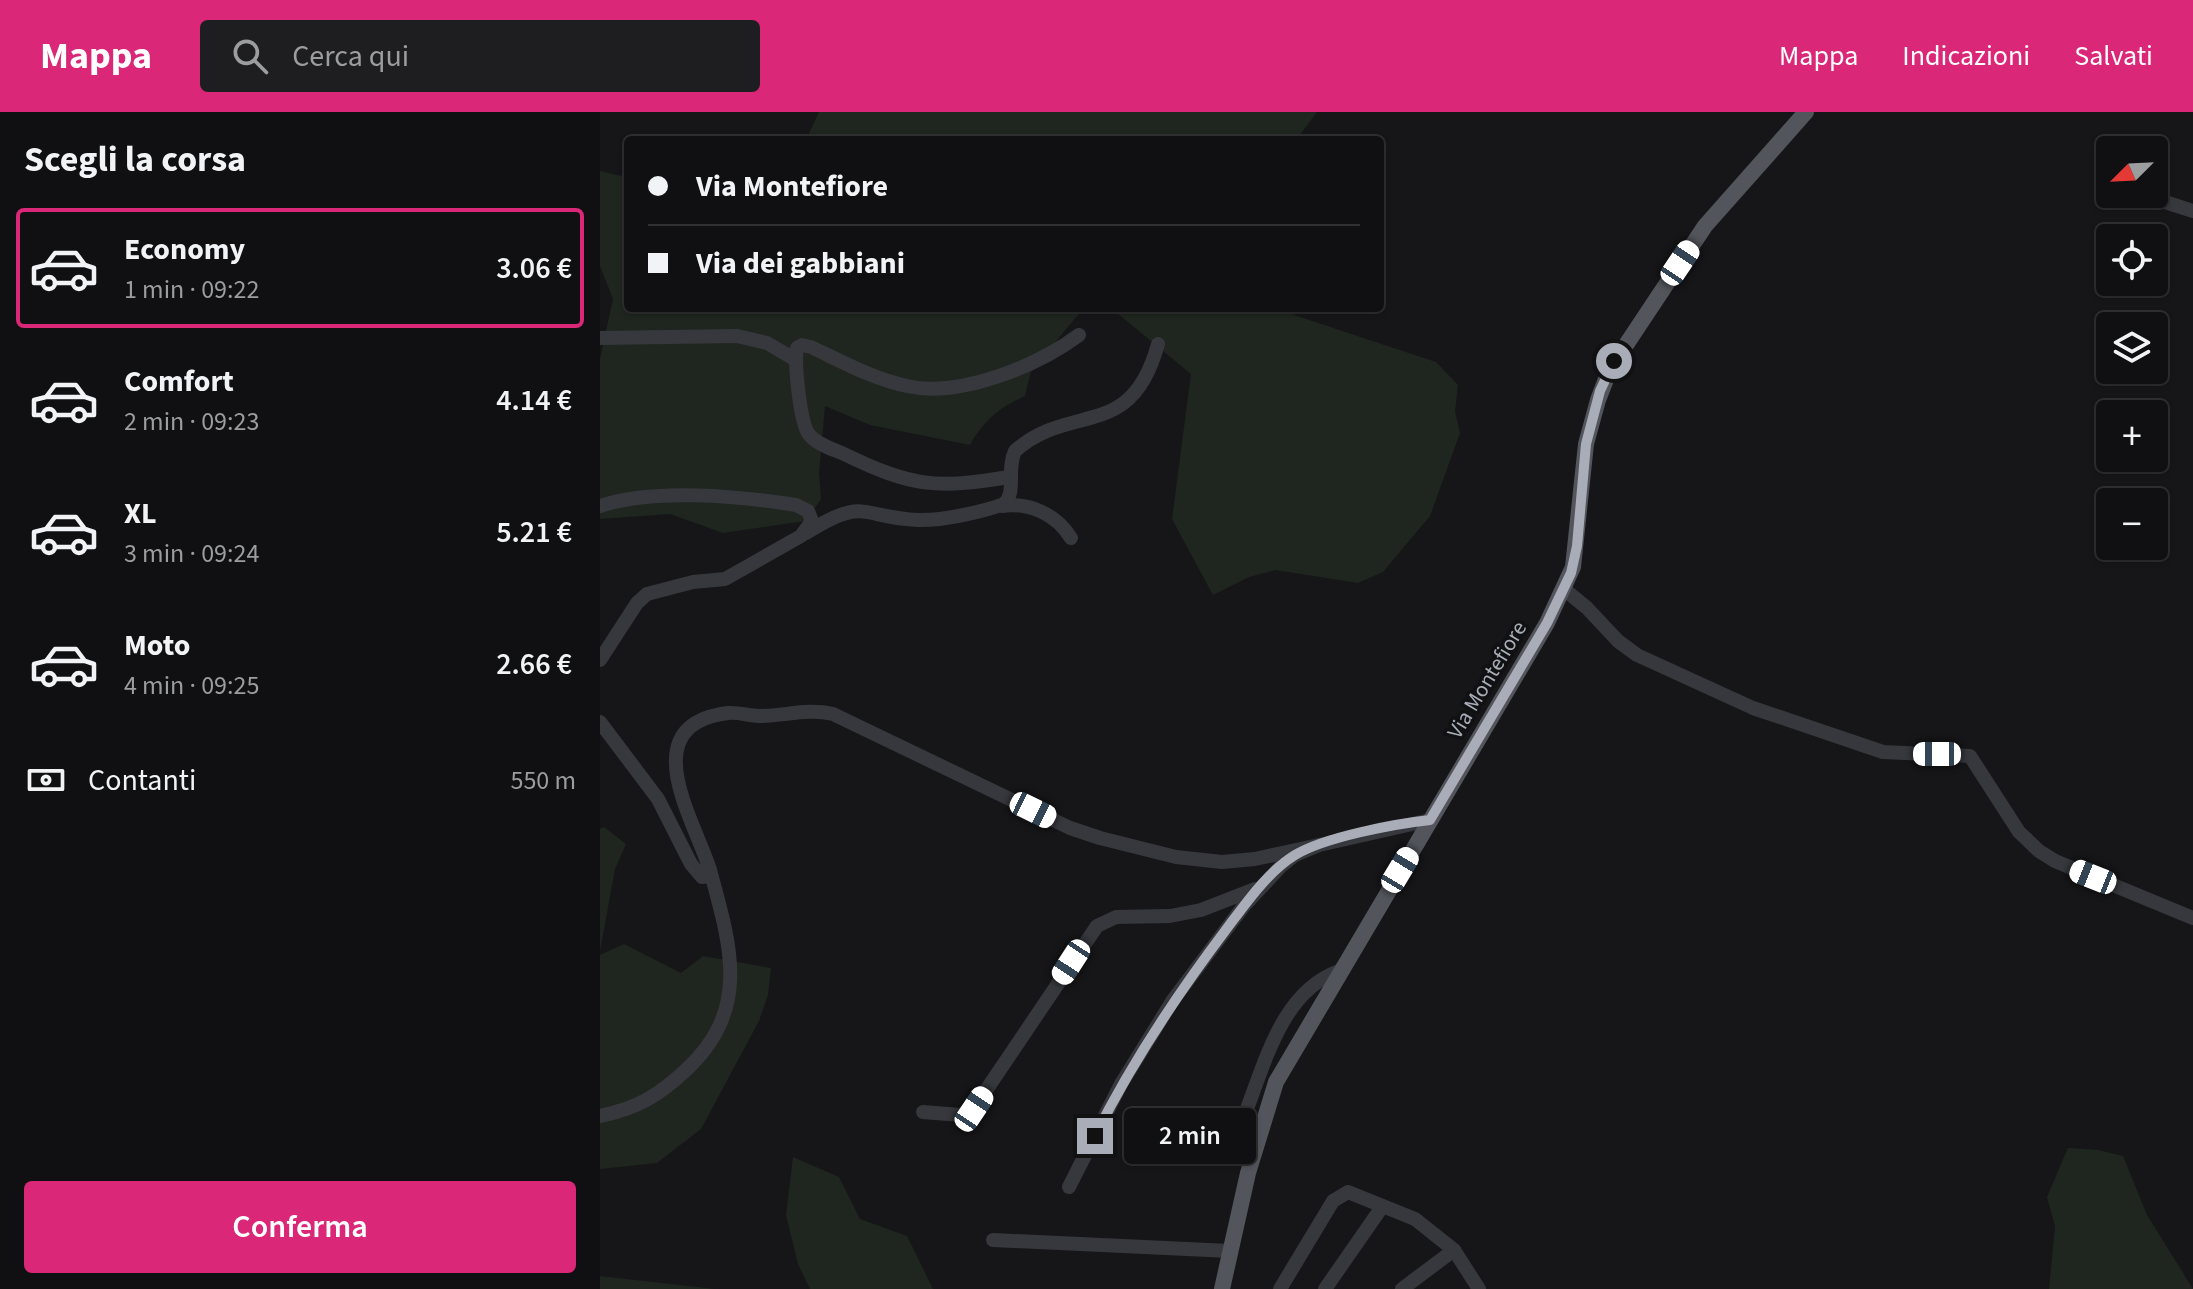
<!DOCTYPE html>
<html lang="it">
<head>
<meta charset="utf-8">
<style>
	:root { --surface:#101012; --page:#1e1e20; --text:#f1f3f6; --muted:#9c9d9f; --line:#303032; --accent:#db2777 }
	body { margin:0; font-family:"Source Sans 3",sans-serif; background:var(--page); color:var(--text); height:100vh; display:flex; flex-direction:column; font-size:30px; white-space:nowrap }
	* { box-sizing:border-box; margin:0 }
	p { font-size:26px; color:var(--muted) }
	.icon { flex:none; width:44px; height:44px; fill:none; stroke:currentColor; stroke-width:2; stroke-linecap:round; stroke-linejoin:round }
	.map { position:relative; flex:1; overflow:hidden }
	.drawer { display:flex; flex-direction:column; background:var(--surface); width:600px }
	.drawer>* { flex:none }
	.banner { position:absolute; left:24px; top:24px; width:760px; height:176px; border-radius:8px; box-shadow:0 2px 6px #0004,0 0 0 2px var(--line); display:grid; align-content:center; height:176px; padding:0 24px; background:var(--surface) }
	.needle { width:52px; rotate:246deg }
	.fabs { position:absolute; left:1496px; top:24px; display:grid; gap:16px }
	.fabs a { display:grid; place-items:center; width:72px; height:72px; border-radius:8px; background:var(--surface); box-shadow:0 2px 6px #0004,0 0 0 2px var(--line); font-size:40px }
	.end { position:absolute; width:36px; height:36px; margin:-18px; border:10px solid #a8adb8; background:#111; box-shadow:0 0 0 4px #111 }
	.from { border-radius:50% }
	.bubble { position:absolute; height:56px; border-radius:8px; background:var(--surface); box-shadow:0 2px 6px #0004,0 0 0 2px var(--line); font-size:26px; font-weight:600; line-height:56px; text-align:center }
	.car { position:absolute; width:24px; height:48px; margin:-24px -12px; border-radius:10px; box-shadow:0 0 6px 2px #0007; background:linear-gradient(#fff 24%,#345 0 40%,#fff 0 76%,#345 0 86%,#fff 0) }
	.banner b { display:flex; align-items:center; gap:28px; height:76px; font-size:30px }
	.banner b+b { border-top:2px solid var(--line) }
	.banner i { width:20px; height:20px; background:var(--text) }
	ul { padding:0; list-style:none }
	li { display:flex; align-items:center; gap:24px; height:120px; margin:0 16px 12px; padding:0 8px; border:4px solid transparent; border-radius:8px }
	li div { flex:1 }
	li b { display:block; font-size:30px }
	li em { font-style:normal; font-weight:600 }
	li.on { border-color:var(--accent) }
	li>.icon { width:72px; height:72px; stroke-width:1.5 }
	h2 { padding:0 24px; font-size:36px; line-height:96px }
	.pay { display:flex; align-items:center; gap:20px; height:88px; padding:0 24px; font-size:30px }
	.pay p { margin-inline-start:auto }
	.action { display:flex; gap:16px; margin-top:auto; padding:16px 24px }
	.action a { flex:1; height:92px; border-radius:8px; background:var(--accent); color:#fff; font-size:32px; font-weight:600; line-height:92px; text-align:center }
	header { display:flex; align-items:center; gap:48px; box-sizing:border-box; height:112px; padding:0 40px; background:var(--accent); color:#fff }
	header strong { font-size:38px }
	nav { display:flex; gap:44px; margin-inline-start:auto; font-size:28px }
	.search { width:560px; height:72px; background:var(--page); display:flex; align-items:center; gap:20px; box-sizing:border-box; padding:0 28px; border-radius:8px; color:var(--muted); font-size:30px }
	main { display:flex; flex:1; min-height:0 }
	.map>svg:first-child { display:block }
</style>
</head>
<body>
<header>
<strong>Mappa</strong>
<div class="search"><svg class="icon" aria-label="search" viewBox="0 0 24 24"><circle cx="10" cy="10" r="6"/><path d="M15 15l6 6"/></svg>Cerca qui</div>
<nav><a>Mappa</a><a>Indicazioni</a><a>Salvati</a></nav>
</header>
<main>
<section class="drawer">
<h2>Scegli la corsa</h2>
<ul>
<li class="on"><svg class="icon" aria-label="car" viewBox="0 0 24 24"><path d="M5 17H2v-5l4-1 3-4h7l3 4 3 1v5h-3M9 17h6M6 11h13"/><circle cx="7" cy="17" r="2"/><circle cx="17" cy="17" r="2"/></svg><div><b>Economy</b><p>1 min · 09:22</p></div><em>3.06 €</em></li>
<li><svg class="icon" aria-label="car" viewBox="0 0 24 24"><path d="M5 17H2v-5l4-1 3-4h7l3 4 3 1v5h-3M9 17h6M6 11h13"/><circle cx="7" cy="17" r="2"/><circle cx="17" cy="17" r="2"/></svg><div><b>Comfort</b><p>2 min · 09:23</p></div><em>4.14 €</em></li>
<li><svg class="icon" aria-label="car" viewBox="0 0 24 24"><path d="M5 17H2v-5l4-1 3-4h7l3 4 3 1v5h-3M9 17h6M6 11h13"/><circle cx="7" cy="17" r="2"/><circle cx="17" cy="17" r="2"/></svg><div><b>XL</b><p>3 min · 09:24</p></div><em>5.21 €</em></li>
<li><svg class="icon" aria-label="car" viewBox="0 0 24 24"><path d="M5 17H2v-5l4-1 3-4h7l3 4 3 1v5h-3M9 17h6M6 11h13"/><circle cx="7" cy="17" r="2"/><circle cx="17" cy="17" r="2"/></svg><div><b>Moto</b><p>4 min · 09:25</p></div><em>2.66 €</em></li>
</ul>
<div class="pay"><svg class="icon" aria-label="cash" viewBox="0 0 24 24"><path d="M3 7h18v10H3z"/><circle cx="12" cy="12" r="2"/></svg>Contanti<p>550 m</p></div>
<div class="action"><a>Conferma</a></div>
</section>
<div class="map">
<svg width="1593" height="1177" viewBox="0 0 1593 1177">
	<rect width="100%" height="100%" fill="#161618"/>
	<!-- green -->
	<g fill="#1e261f">
		<path d="M 219,0 L 717,0 L 696,28 L 206,28 Z"/>
		<path d="M 0,59 L 21,64 L 28,59 L 28,196 L 488,196 L 483,197 L 431,259 L 425,284 C 399,296 384,308 370,333 L 270,313 L 225,294 L 219,361 L 221,387 L 206,409 L 123,421 L 70,402 L 0,407 L 0,247 L 13,187 L 0,154 Z"/>
		<path d="M 511,196 L 673,196 L 836,250 L 858,273 L 855,299 L 860,321 L 830,404 L 783,460 L 758,471 L 676,458 L 649,465 L 613,483 L 572,407 L 591,262 Z"/>
		<path d="M 4,715 L 26,732 L 15,757 L 0,839 L 0,717 Z"/>
		<path d="M 24,832 L 81,861 L 103,844 L 171,856 L 168,883 L 159,909 L 101,1017 L 57,1051 L 0,1057 L 0,843 Z"/>
		<path d="M 1468,1036 L 1498,1038 L 1523,1044 L 1547,1103 L 1593,1177 L 1449,1177 L 1455,1114 L 1447,1085 Z"/>
		<path d="M 193,1045 L 239,1065 L 260,1107 L 307,1124 L 333,1177 L 210,1177 L 198,1152 L 186,1103 Z"/>
		<path d="M 0,1164 L 115,1177 L 0,1177 Z"/>
	</g>
	<g fill="none" stroke-linecap="round" stroke-linejoin="round">
		<!-- minor -->
		<g stroke="#37383d" stroke-width="14">
			<path d="M 1565,90 L 1593,99"/>
			<path d="M 0,226 L 137,224 L 167,231 L 196,248"/>
			<path d="M 409,365 C 336,377 312,375 244,342 C 233,337 215,332 208,321 C 200,308 194,251 197,236 L 202,233 L 211,235 C 243,250 273,267 307,274 C 360,286 437,254 479,223"/>
			<path d="M 0,394 C 54,376 139,384 196,393 L 208,399 L 212,409 L 201,424 L 125,467 L 93,470 L 47,482 L 37,491 L 0,548"/>
			<path d="M 402,394 C 429,390 456,402 471,426"/>
			<path d="M 206,421 C 265,384 259,405 318,408 C 341,409 382,400 404,392 C 417,380 406,358 415,339 C 471,289 531,331 558,232"/>
			<path d="M 964,477 L 987,496 L 1018,529 L 1037,543 L 1153,596 L 1283,640 L 1370,644 L 1419,720 L 1439,739 L 1455,749 L 1593,806"/>
			<path d="M 0,610 L 58,687 L 91,752 L 102,765 L 108,764 L 110,758 C 95,709 32,613 128,601 C 139,600 149,604 159,604 C 185,604 207,596 233,602 L 470,716 L 500,726 L 576,745 L 622,750 L 655,747 L 719,733"/>
			<path d="M 323,1000 L 360,1003 L 372,999 L 497,814 L 516,805 L 570,804 L 601,798 L 655,777"/>
			<path d="M 645,1002 C 665,951 682,879 739,859"/>
			<path d="M 0,1004 C 38,996 58,984 86,958 C 151,898 131,835 110,758"/>
			<path d="M 469,1075 L 521,972 L 573,888 L 643,795 L 681,754 L 695,743 L 719,733 L 830,708"/>
			<path d="M 393,1128 L 630,1139"/>
			<path d="M 854,1138 L 879,1177"/>
			<path d="M 680,1177 L 733,1089 L 748,1080 L 815,1107 L 854,1138 L 802,1177"/>
			<path d="M 725,1177 L 782,1095"/>
		</g>
		<!-- major -->
		<path stroke="#53555c" stroke-width="16" d="M 622,1177 L 648,1061 L 676,970 L 947,511 L 973,455 L 986,332 L 998,288 L 1010,257 L 1105,114 L 1206,0"/>
	</g>
	<g fill="none" stroke-linecap="round" stroke-linejoin="round">
		<!-- route -->
		<path stroke="#a8adb8" stroke-width="10" d="M 495,1024 C 532,950 576,884 625,819 C 644,794 667,760 695,743 C 725,725 794,712 830,708 L 947,511 L 971,461 L 977,434 L 986,332 L 1000,279 L 1014,249"/>
	</g>
	<g text-anchor="middle" dominant-baseline="central" stroke-width="7" stroke-linejoin="round" paint-order="stroke">
		<!-- street labels -->
		<g font-size="22" fill="#a8adb8" stroke="#111113">
			<text transform="translate(887 568) rotate(-59)">Via Montefiore</text>
		</g>
	</g>
</svg>
<div class="fabs">
<a><svg class="needle" viewBox="-14 -14 28 28"><path d="M0-13l5 13h-10z" fill="#e53935"/><path d="M0 13l5-13h-10z" fill="#9c9d9f"/></svg></a>
<a><svg class="icon" aria-label="locate" viewBox="0 0 24 24"><circle cx="12" cy="12" r="6"/><path d="M12 2v4M12 18v4M2 12h4M18 12h4"/></svg></a>
<a><svg class="icon" aria-label="layers" viewBox="0 0 24 24"><path d="M12 4l9 5-9 5-9-5zM3 14l9 5 9-5"/></svg></a>
<a>+</a>
<a>−</a>
</div>
<i class="end from" style="left:1014px;top:249px"></i>
<i class="end" style="left:495px;top:1024px"></i>
<div class="bubble" style="left:524px;top:996px;width:132px">2 min</div>
<i class="car" style="left:1080px;top:151px;rotate:34deg"></i>
<i class="car" style="left:1337px;top:642px;rotate:270deg"></i>
<i class="car" style="left:433px;top:698px;rotate:116deg"></i>
<i class="car" style="left:800px;top:758px;rotate:31deg"></i>
<i class="car" style="left:1493px;top:765px;rotate:292deg"></i>
<i class="car" style="left:471px;top:850px;rotate:213deg"></i>
<i class="car" style="left:374px;top:997px;rotate:34deg"></i>
<div class="banner">
<b><i class="from"></i>Via Montefiore</b>
<b><i></i>Via dei gabbiani</b>
</div>
</div>
</main>
</body>
</html>
